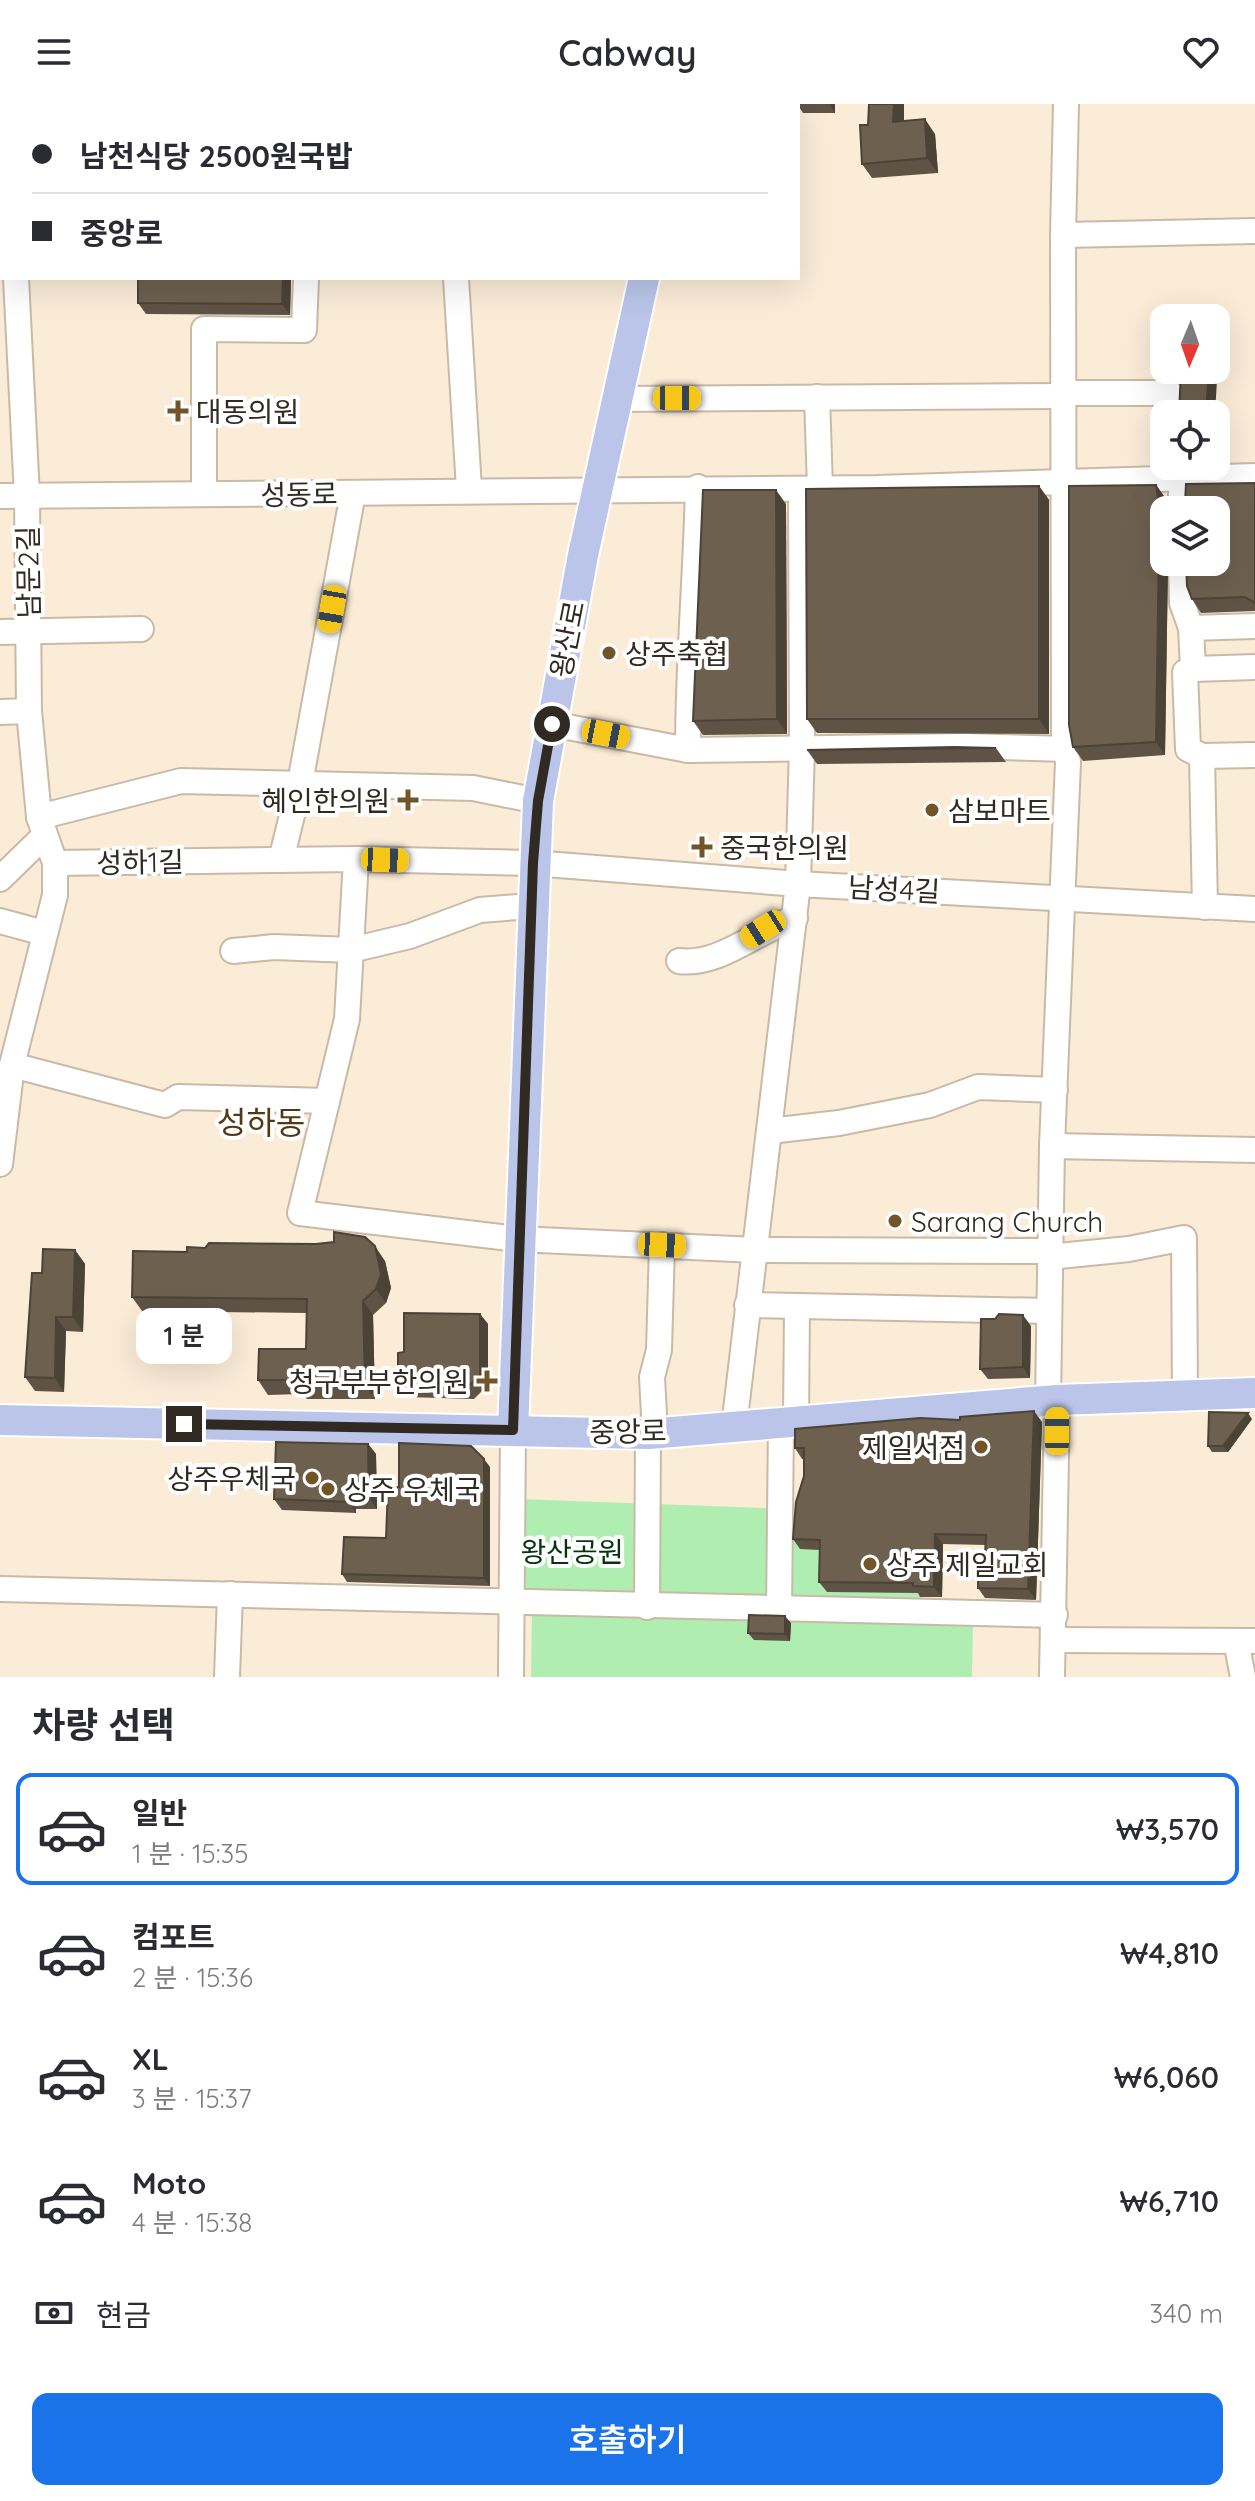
<!DOCTYPE html>
<html lang="ko">
<head>
<meta charset="utf-8">
<style>
	:root { --surface:#fff; --page:#f2f2f3; --text:#2b2b33; --muted:#7c7c81; --line:#e1e1e2; --accent:#1a73e8 }
	body { margin:0; font-family:Quicksand,"Noto Sans KR",sans-serif; background:var(--page); color:var(--text); height:100vh; display:flex; flex-direction:column; font-size:30px; white-space:nowrap }
	* { box-sizing:border-box; margin:0 }
	p { font-size:26px; color:var(--muted) }
	.icon { flex:none; width:44px; height:44px; fill:none; stroke:currentColor; stroke-width:2; stroke-linecap:round; stroke-linejoin:round }
	.map { position:relative; height:1573px; overflow:hidden }
	.sheet { display:flex; flex-direction:column; background:var(--surface); flex:1 }
	.sheet>* { flex:none }
	.banner { position:absolute; left:0px; top:0px; width:800px; height:176px; box-shadow:0 8px 32px #0002; display:grid; align-content:center; height:176px; padding:0 32px; background:var(--surface) }
	.needle { width:52px; rotate:182deg }
	.controls { position:absolute; left:1150px; top:200px; display:grid; gap:16px }
	.controls a { display:grid; place-items:center; width:80px; height:80px; border-radius:16px; background:var(--surface); box-shadow:0 8px 32px #0002; font-size:40px }
	.end { position:absolute; width:36px; height:36px; margin:-18px; border:10px solid #302a23; background:#fff; box-shadow:0 0 0 4px #fff }
	.from { border-radius:50% }
	.bubble { position:absolute; height:56px; border-radius:16px; background:var(--surface); box-shadow:0 8px 32px #0002; font-size:26px; font-weight:600; line-height:56px; text-align:center }
	.car { position:absolute; width:24px; height:48px; margin:-24px -12px; border-radius:10px; box-shadow:0 0 6px 2px #0007; background:linear-gradient(#f5c518 24%,#345 0 40%,#f5c518 0 76%,#345 0 86%,#f5c518 0) }
	.banner b { display:flex; align-items:center; gap:28px; height:76px; font-size:30px }
	.banner b+b { border-top:2px solid var(--line) }
	.banner i { width:20px; height:20px; background:var(--text) }
	ul { padding:0; list-style:none }
	li { display:flex; align-items:center; gap:24px; height:112px; margin:0 16px 12px; padding:0 16px; border:4px solid transparent; border-radius:16px }
	li div { flex:1 }
	li b { display:block; font-size:30px }
	li em { font-style:normal; font-weight:600 }
	li.current { border-color:var(--accent) }
	li>.icon { width:72px; height:72px; stroke-width:1.5 }
	h2 { padding:0 32px; font-size:36px; line-height:96px }
	.pay { display:flex; align-items:center; gap:20px; height:88px; padding:0 32px; font-size:30px }
	.pay p { margin-inline-start:auto }
	.primary-button { display:flex; gap:16px; margin-top:auto; padding:16px 32px }
	.primary-button a { flex:1; height:92px; border-radius:16px; background:var(--accent); color:#fff; font-size:32px; font-weight:600; line-height:92px; text-align:center }
	header { display:flex; justify-content:space-between; align-items:center; height:104px; padding:0 32px; background:var(--surface); font-size:36px; font-weight:600 }
	.map>svg:first-child { display:block }
</style>
</head>
<body>
<header><svg class="icon" aria-label="menu" viewBox="0 0 24 24"><path d="M4 6h16M4 12h16M4 18h16"/></svg>Cabway<svg class="icon" aria-label="heart" viewBox="0 0 24 24"><path d="M12 20l-8-8c-3-5 5-10 8-4 3-6 11-1 8 4z"/></svg></header>
<div class="map">
<svg width="1255" height="1573" viewBox="0 0 1255 1573">
	<rect width="100%" height="100%" fill="#fbecd8"/>
	<!-- green -->
	<g fill="#afeeb0">
		<path d="M 0,0 L 96,0 L 2,2 L 0,83 Z"/>
		<path d="M 518,1395 L 926,1410 L 922,1505 L 517,1495 Z"/>
		<path d="M 532,1511 L 973,1518 L 972,1573 L 531,1573 Z"/>
	</g>
	<g fill="none" stroke-linecap="round" stroke-linejoin="round">
		<defs>
			<g id="minor">
				<path d="M 66,2 L 69,0"/>
				<path d="M 327,2 L 327,0"/>
				<path d="M 460,2 L 460,0"/>
				<path d="M 1063,131 L 1255,127"/>
				<path d="M 456,174 L 469,385"/>
				<path d="M 1063,289 L 1170,289"/>
				<path d="M 817,293 L 820,384"/>
				<path d="M 616,295 L 1063,292"/>
				<path d="M 1181,375 L 1181,406"/>
				<path d="M 204,390 L 204,225 L 304,226 L 306,174"/>
				<path d="M 0,392 L 877,384 L 1255,372"/>
				<path d="M 1181,458 L 1182,499 L 1191,524"/>
				<path d="M 1255,522 L 1191,524 L 1193,565 L 1255,563"/>
				<path d="M 0,528 L 141,525"/>
				<path d="M 1193,565 L 1185,568 L 1188,645 L 1202,652 L 1205,803"/>
				<path d="M 0,608 L 29,607"/>
				<path d="M 552,620 L 688,646 L 964,642 L 1066,645"/>
				<path d="M 688,646 C 688,558 696,471 698,383"/>
				<path d="M 1202,652 L 1255,651"/>
				<path d="M 39,713 L 181,677 L 473,684 L 538,697"/>
				<path d="M 356,755 L 347,915 L 300,1109 L 518,1135 L 756,1146 L 1050,1147"/>
				<path d="M 281,756 L 300,679 L 353,389"/>
				<path d="M 55,759 L 356,755 L 533,759 L 798,780 L 1255,805"/>
				<path d="M 0,775 L 44,732"/>
				<path d="M 0,817 L 44,829"/>
				<path d="M 233,847 L 274,843 L 351,846 L 410,832 L 480,806 L 531,802"/>
				<path d="M 679,857 C 719,862 755,828 795,814"/>
				<path d="M 12,961 L 165,1001 L 178,993 L 327,997"/>
				<path d="M 770,1027 L 839,1019 L 930,1001 L 978,983 L 1055,986"/>
				<path d="M 1052,1042 L 1255,1046"/>
				<path d="M 0,1060 L 12,961 L 55,791 L 55,759 L 39,713 L 29,607 L 27,392 L 16,174"/>
				<path d="M 1049,1153 L 1129,1145 L 1184,1134 L 1185,1291"/>
				<path d="M 747,1201 L 1048,1207"/>
				<path d="M 1048,1297 L 1052,1042 L 1068,658 L 1064,636 L 1063,131 L 1066,0"/>
				<path d="M 796,1318 L 797,1202"/>
				<path d="M 734,1323 L 798,780 L 802,644 L 801,385"/>
				<path d="M 655,1329 L 652,1273 L 659,1246 L 662,1141"/>
				<path d="M 0,1485 L 1055,1511"/>
				<path d="M 647,1503 L 648,1330"/>
				<path d="M 779,1505 L 781,1320"/>
				<path d="M 1054,1536 L 1255,1537"/>
				<path d="M 1236,1537 L 1243,1573"/>
				<path d="M 227,1573 L 230,1490"/>
				<path d="M 511,1573 L 513,1326"/>
				<path d="M 1052,1573 L 1057,1296"/>
			</g>
			<g id="major">
				<path d="M 683,2 L 683,0"/>
				<path d="M 0,1316 L 648,1330 L 1057,1296 L 1255,1289"/>
				<path d="M 513,1326 L 538,697 L 583,451 L 644,174"/>
			</g>
		</defs>
		<!-- minor casing -->
		<use href="#minor" stroke="#c8baa7" stroke-width="28"/>
		<!-- major casing -->
		<use href="#major" stroke="#fff" stroke-width="34"/>
		<!-- path -->
		<g stroke="#8c8275" stroke-width="4" stroke-dasharray="4 4" stroke-linecap="butt">
			<path d="M 3,2 L 5,0"/>
			<path d="M 0,13 L 2,7"/>
		</g>
		<!-- minor -->
		<use href="#minor" stroke="#fff" stroke-width="24"/>
		<!-- major -->
		<use href="#major" stroke="#bac5e9" stroke-width="30"/>
	</g>
	<!-- wall -->
	<g fill="#5e5344">
		<path d="M 137,0 L 312,0 L 313,2 L 139,2 Z"/>
		<path d="M 797,0 L 835,0 L 835,9 L 803,9 Z"/>
		<path d="M 869,0 L 904,0 L 904,17 L 935,30 L 938,69 L 872,74 L 862,60 L 868,21 Z"/>
		<path d="M 138,174 L 291,174 L 290,211 L 146,210 L 138,199 Z"/>
		<path d="M 1255,379 L 1255,507 L 1201,509 L 1192,495 Z"/>
		<path d="M 1156,381 L 1166,395 L 1164,406 L 1164,458 L 1168,458 L 1165,651 L 1083,657 L 1073,643 Z"/>
		<path d="M 1039,382 L 1049,396 L 1049,630 L 817,629 L 807,615 Z"/>
		<path d="M 786,400 L 787,630 L 703,631 L 693,617 Z"/>
		<path d="M 996,644 L 1006,658 L 817,660 L 807,646 Z"/>
		<path d="M 75,1146 L 85,1160 L 83,1228 L 66,1227 L 64,1288 L 35,1287 L 25,1273 L 42,1169 Z"/>
		<path d="M 385,1157 L 391,1184 L 386,1199 L 373,1211 L 375,1295 L 307,1295 L 301,1290 L 268,1291 L 258,1276 L 306,1245 L 307,1209 L 142,1207 L 132,1193 Z"/>
		<path d="M 480,1210 L 488,1220 L 488,1281 L 474,1295 L 406,1293 L 398,1282 L 404,1248 Z"/>
		<path d="M 995,1215 L 1031,1222 L 1030,1274 L 988,1275 L 980,1265 Z"/>
		<path d="M 1252,1315 L 1228,1348 L 1212,1348 L 1208,1342 Z"/>
		<path d="M 960,1316 L 1042,1318 L 1036,1496 L 985,1494 L 978,1484 L 984,1470 L 986,1441 L 943,1440 L 942,1493 L 920,1493 L 918,1489 L 827,1488 L 819,1478 L 820,1446 L 800,1445 L 793,1435 L 804,1372 L 804,1355 L 802,1355 L 795,1344 Z"/>
		<path d="M 368,1340 L 376,1350 L 377,1405 L 356,1405 L 356,1409 L 282,1406 L 274,1395 Z"/>
		<path d="M 490,1363 L 490,1482 L 347,1478 L 342,1470 L 386,1434 L 399,1383 Z"/>
		<path d="M 791,1519 L 790,1537 L 754,1536 L 748,1529 Z"/>
	</g>
	<!-- shaded-wall -->
	<g fill="#4c4337">
		<path d="M 829,0 L 835,0 L 835,9 Z"/>
		<path d="M 894,0 L 904,0 L 904,33 L 893,18 Z"/>
		<path d="M 925,15 L 935,30 L 938,69 L 927,54 Z"/>
		<path d="M 283,174 L 291,174 L 290,211 L 282,200 Z"/>
		<path d="M 1216,256 L 1218,259 L 1215,310 L 1206,310 L 1209,266 L 1216,266 Z"/>
		<path d="M 1156,381 L 1166,395 L 1167,406 L 1159,400 Z"/>
		<path d="M 1039,382 L 1049,396 L 1049,630 L 1039,615 Z"/>
		<path d="M 776,386 L 786,400 L 787,630 L 777,615 Z"/>
		<path d="M 1159,436 L 1164,444 L 1164,458 L 1168,458 L 1165,651 L 1156,638 Z"/>
		<path d="M 375,1142 L 385,1157 L 391,1184 L 386,1199 L 376,1185 Z"/>
		<path d="M 75,1146 L 85,1160 L 83,1228 L 73,1213 Z"/>
		<path d="M 363,1197 L 373,1211 L 375,1295 L 365,1281 Z"/>
		<path d="M 480,1210 L 488,1220 L 488,1281 L 480,1271 Z"/>
		<path d="M 1023,1211 L 1031,1222 L 1030,1274 L 1023,1263 Z"/>
		<path d="M 56,1213 L 66,1227 L 64,1288 L 55,1274 Z"/>
		<path d="M 1034,1307 L 1042,1318 L 1036,1496 L 1028,1485 Z"/>
		<path d="M 1248,1309 L 1252,1315 L 1228,1348 L 1223,1342 Z"/>
		<path d="M 368,1340 L 376,1350 L 377,1405 L 369,1394 Z"/>
		<path d="M 484,1355 L 490,1363 L 490,1482 L 484,1474 Z"/>
		<path d="M 348,1394 L 356,1405 L 356,1409 L 349,1398 Z"/>
		<path d="M 935,1430 L 943,1440 L 942,1493 L 934,1483 Z"/>
		<path d="M 785,1512 L 791,1519 L 790,1537 L 785,1530 Z"/>
	</g>
	<!-- building -->
	<g fill="#6d604f" stroke="#4c4337" stroke-width="2">
		<path d="M 869,0 L 894,0 L 893,18 L 925,15 L 927,54 L 862,60 L 860,21 L 868,21 Z"/>
		<path d="M 138,174 L 283,174 L 282,200 L 138,199 Z"/>
		<path d="M 1181,266 L 1209,266 L 1206,310 L 1179,310 Z"/>
		<path d="M 1255,379 L 1255,499 L 1245,493 L 1192,495 L 1187,482 L 1186,458 L 1216,458 L 1216,406 L 1174,406 L 1185,399 L 1186,380 Z"/>
		<path d="M 1156,381 L 1159,400 L 1170,406 L 1164,406 L 1164,434 L 1159,436 L 1156,638 L 1073,643 L 1069,621 L 1069,382 Z"/>
		<path d="M 1039,382 L 1039,615 L 807,615 L 806,385 Z"/>
		<path d="M 703,386 L 776,386 L 777,615 L 693,617 Z"/>
		<path d="M 954,643 L 996,644 L 807,646 Z"/>
		<path d="M 334,1128 L 365,1133 L 375,1142 L 381,1170 L 376,1185 L 363,1197 L 365,1281 L 297,1281 L 291,1276 L 258,1276 L 259,1245 L 306,1245 L 307,1195 L 132,1193 L 133,1147 L 187,1148 L 187,1143 L 205,1144 L 209,1139 L 316,1140 L 334,1138 Z"/>
		<path d="M 43,1145 L 75,1146 L 73,1213 L 56,1213 L 55,1274 L 25,1273 L 32,1169 L 42,1169 Z"/>
		<path d="M 404,1209 L 480,1210 L 480,1271 L 467,1284 L 398,1282 L 398,1249 L 404,1248 Z"/>
		<path d="M 999,1210 L 1023,1211 L 1023,1263 L 980,1265 L 981,1215 L 995,1215 Z"/>
		<path d="M 1034,1307 L 1028,1485 L 978,1484 L 978,1470 L 984,1470 L 986,1431 L 935,1430 L 934,1483 L 913,1482 L 913,1479 L 819,1478 L 820,1436 L 793,1435 L 796,1398 L 804,1372 L 804,1344 L 795,1344 L 795,1325 L 920,1314 L 960,1316 L 960,1313 Z"/>
		<path d="M 1209,1308 L 1248,1309 L 1223,1342 L 1208,1342 Z"/>
		<path d="M 276,1338 L 368,1340 L 369,1394 L 348,1394 L 349,1398 L 274,1395 Z"/>
		<path d="M 399,1339 L 471,1342 L 484,1355 L 484,1474 L 342,1470 L 344,1433 L 386,1434 L 388,1383 L 399,1383 Z"/>
		<path d="M 749,1511 L 785,1512 L 785,1530 L 748,1529 Z"/>
	</g>
	<g fill="none" stroke-linecap="round" stroke-linejoin="round">
		<!-- route -->
		<path stroke="#302a23" stroke-width="10" d="M 184,1320 L 513,1326 L 533,759 L 538,697 L 552,620"/>
	</g>
	<!-- markers -->
	<g fill="#715528" stroke="#fff" stroke-width="3">
		<path d="M174 295h8v8h8v8h-8v8h-8v-8h-8v-8h8z"/>
		<circle cx="609" cy="549" r="8"/>
		<path d="M404 684h8v8h8v8h-8v8h-8v-8h-8v-8h8z"/>
		<circle cx="932" cy="706" r="8"/>
		<path d="M698 731h8v8h8v8h-8v8h-8v-8h-8v-8h8z"/>
		<circle cx="895" cy="1117" r="8"/>
		<path d="M483 1265h8v8h8v8h-8v8h-8v-8h-8v-8h8z"/>
		<circle cx="981" cy="1343" r="8"/>
		<circle cx="312" cy="1374" r="8"/>
		<circle cx="328" cy="1385" r="8"/>
		<circle cx="870" cy="1460" r="8"/>
	</g>
	<g text-anchor="middle" dominant-baseline="central" stroke-width="8" stroke-linejoin="round" paint-order="stroke">
		<!-- poi labels -->
		<g font-size="28" fill="#302a23" stroke="#fff" text-anchor="start">
			<text x="196" y="307">대동의원</text>
			<text x="625" y="549">상주축협</text>
			<text x="390" y="696" text-anchor="end">혜인한의원</text>
			<text x="948" y="706">삼보마트</text>
			<text x="720" y="743">중국한의원</text>
			<text x="911" y="1117">Sarang Church</text>
			<text x="469" y="1277" text-anchor="end">청구부부한의원</text>
			<text x="965" y="1343" text-anchor="end">제일서점</text>
			<text x="296" y="1374" text-anchor="end">상주우체국</text>
			<text x="344" y="1385">상주 우체국</text>
			<text x="886" y="1460">상주 제일교회</text>
		</g>
		<!-- street labels -->
		<g font-size="28" fill="#302a23" stroke="#fff">
			<text transform="translate(299 390) rotate(-1)">성동로</text>
			<text transform="translate(28 468) rotate(-91)">남문2길</text>
			<text transform="translate(567 535) rotate(-79)">왕산로</text>
			<text transform="translate(140 758) rotate(-1)">성하1길</text>
			<text transform="translate(894 785) rotate(3)">남성4길</text>
			<text transform="translate(628 1327) rotate(-1)">중앙로</text>
		</g>
		<!-- park labels -->
		<g font-size="28" fill="#05330b" stroke="#fff">
			<text x="572" y="1447">왕산공원</text>
		</g>
		<!-- quarter labels -->
		<g font-size="32" fill="#503a16" stroke="#fff">
			<text x="261" y="1018">성하동</text>
		</g>
	</g>
</svg>
<div class="controls">
<a><svg class="needle" viewBox="-14 -14 28 28"><path d="M0-13l5 13h-10z" fill="#e53935"/><path d="M0 13l5-13h-10z" fill="#7c7c81"/></svg></a>
<a><svg class="icon" aria-label="locate" viewBox="0 0 24 24"><circle cx="12" cy="12" r="6"/><path d="M12 2v4M12 18v4M2 12h4M18 12h4"/></svg></a>
<a><svg class="icon" aria-label="layers" viewBox="0 0 24 24"><path d="M12 4l9 5-9 5-9-5zM3 14l9 5 9-5"/></svg></a>
</div>
<i class="end from" style="left:552px;top:620px"></i>
<i class="end" style="left:184px;top:1320px"></i>
<div class="bubble" style="left:136px;top:1204px;width:96px">1 분</div>
<i class="car" style="left:677px;top:294px;rotate:90deg"></i>
<i class="car" style="left:332px;top:505px;rotate:190deg"></i>
<i class="car" style="left:606px;top:630px;rotate:101deg"></i>
<i class="car" style="left:385px;top:756px;rotate:92deg"></i>
<i class="car" style="left:763px;top:825px;rotate:238deg"></i>
<i class="car" style="left:662px;top:1141px;rotate:93deg"></i>
<i class="car" style="left:1057px;top:1327px;rotate:0deg"></i>
<div class="banner">
<b><i class="from"></i>남천식당 2500원국밥</b>
<b><i></i>중앙로</b>
</div>
</div>
<section class="sheet">
<h2>차량 선택</h2>
<ul>
<li class="current"><svg class="icon" aria-label="car" viewBox="0 0 24 24"><path d="M5 17H2v-5l4-1 3-4h7l3 4 3 1v5h-3M9 17h6M6 11h13"/><circle cx="7" cy="17" r="2"/><circle cx="17" cy="17" r="2"/></svg><div><b>일반</b><p>1 분 · 15:35</p></div><em>₩3,570</em></li>
<li><svg class="icon" aria-label="car" viewBox="0 0 24 24"><path d="M5 17H2v-5l4-1 3-4h7l3 4 3 1v5h-3M9 17h6M6 11h13"/><circle cx="7" cy="17" r="2"/><circle cx="17" cy="17" r="2"/></svg><div><b>컴포트</b><p>2 분 · 15:36</p></div><em>₩4,810</em></li>
<li><svg class="icon" aria-label="car" viewBox="0 0 24 24"><path d="M5 17H2v-5l4-1 3-4h7l3 4 3 1v5h-3M9 17h6M6 11h13"/><circle cx="7" cy="17" r="2"/><circle cx="17" cy="17" r="2"/></svg><div><b>XL</b><p>3 분 · 15:37</p></div><em>₩6,060</em></li>
<li><svg class="icon" aria-label="car" viewBox="0 0 24 24"><path d="M5 17H2v-5l4-1 3-4h7l3 4 3 1v5h-3M9 17h6M6 11h13"/><circle cx="7" cy="17" r="2"/><circle cx="17" cy="17" r="2"/></svg><div><b>Moto</b><p>4 분 · 15:38</p></div><em>₩6,710</em></li>
</ul>
<div class="pay"><svg class="icon" aria-label="cash" viewBox="0 0 24 24"><path d="M3 7h18v10H3z"/><circle cx="12" cy="12" r="2"/></svg>현금<p>340 m</p></div>
<div class="primary-button"><a>호출하기</a></div>
</section>
</body>
</html>
